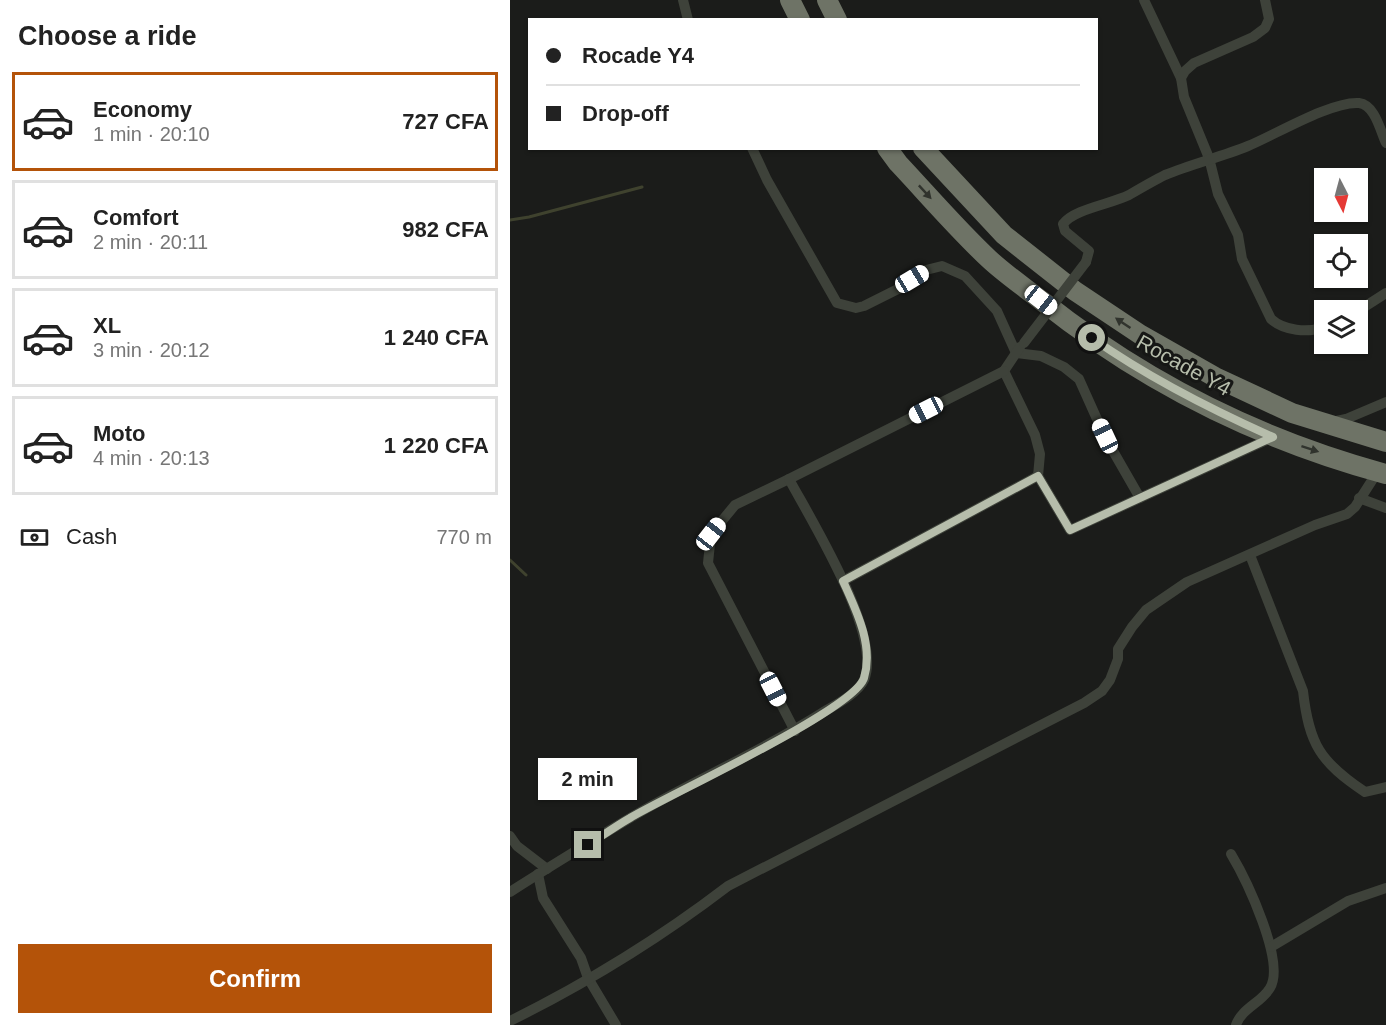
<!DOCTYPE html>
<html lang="en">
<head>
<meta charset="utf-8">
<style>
	:root { --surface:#fff; --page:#f2f2f2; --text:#222; --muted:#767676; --line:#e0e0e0; --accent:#b45309 }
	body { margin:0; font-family:Arial,sans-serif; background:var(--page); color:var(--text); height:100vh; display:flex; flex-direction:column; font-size:22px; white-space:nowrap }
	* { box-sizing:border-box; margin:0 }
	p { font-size:20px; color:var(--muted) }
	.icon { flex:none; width:33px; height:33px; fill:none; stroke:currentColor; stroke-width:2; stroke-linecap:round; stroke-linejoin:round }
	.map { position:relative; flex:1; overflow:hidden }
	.sheet { display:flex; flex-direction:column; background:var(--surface); width:510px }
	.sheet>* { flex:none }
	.top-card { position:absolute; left:18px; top:18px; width:570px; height:132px; border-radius:0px; box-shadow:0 2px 4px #0004; display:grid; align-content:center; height:132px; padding:0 18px; background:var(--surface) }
	.needle { width:39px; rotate:174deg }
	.tools { position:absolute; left:804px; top:168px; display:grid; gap:12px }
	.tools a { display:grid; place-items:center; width:54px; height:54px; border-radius:0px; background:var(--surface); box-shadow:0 2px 4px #0004; font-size:30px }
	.end { position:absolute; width:27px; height:27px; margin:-14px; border:8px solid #b6bdab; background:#111; box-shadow:0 0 0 3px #111 }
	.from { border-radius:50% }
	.bubble { position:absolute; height:42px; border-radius:0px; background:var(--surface); box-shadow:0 2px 4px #0004; font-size:20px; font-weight:700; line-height:42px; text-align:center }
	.car { position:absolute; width:18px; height:36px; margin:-18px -9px; border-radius:8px; box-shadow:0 0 4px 2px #0007; background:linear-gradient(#fff 24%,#345 0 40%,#fff 0 76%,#345 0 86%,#fff 0) }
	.top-card b { display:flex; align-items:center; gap:21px; height:57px; font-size:22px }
	.top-card b+b { border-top:2px solid var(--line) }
	.top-card i { width:15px; height:15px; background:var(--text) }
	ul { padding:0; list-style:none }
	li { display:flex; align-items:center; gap:18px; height:99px; margin:0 12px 9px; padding:0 6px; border:3px solid var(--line); border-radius:0px }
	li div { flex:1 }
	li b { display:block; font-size:22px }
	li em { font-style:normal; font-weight:700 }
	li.current { border-color:var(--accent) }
	li>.icon { width:54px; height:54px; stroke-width:1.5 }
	h2 { padding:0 18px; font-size:27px; line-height:72px }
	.pay { display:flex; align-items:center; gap:15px; height:66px; padding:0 18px; font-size:22px }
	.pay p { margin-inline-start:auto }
	.button { display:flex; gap:12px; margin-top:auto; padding:12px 18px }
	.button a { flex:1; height:69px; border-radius:0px; background:var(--accent); color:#fff; font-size:24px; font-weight:700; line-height:69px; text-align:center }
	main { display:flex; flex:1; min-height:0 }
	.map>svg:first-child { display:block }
</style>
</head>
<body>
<main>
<section class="sheet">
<h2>Choose a ride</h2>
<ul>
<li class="current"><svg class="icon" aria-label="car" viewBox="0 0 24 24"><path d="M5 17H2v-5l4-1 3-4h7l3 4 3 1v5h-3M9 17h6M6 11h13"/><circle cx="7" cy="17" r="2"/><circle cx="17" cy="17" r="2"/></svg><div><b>Economy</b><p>1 min · 20:10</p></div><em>727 CFA</em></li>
<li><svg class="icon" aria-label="car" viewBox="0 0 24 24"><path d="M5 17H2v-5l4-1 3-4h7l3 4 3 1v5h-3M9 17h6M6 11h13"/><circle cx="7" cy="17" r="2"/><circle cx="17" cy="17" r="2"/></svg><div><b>Comfort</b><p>2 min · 20:11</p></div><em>982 CFA</em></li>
<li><svg class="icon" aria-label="car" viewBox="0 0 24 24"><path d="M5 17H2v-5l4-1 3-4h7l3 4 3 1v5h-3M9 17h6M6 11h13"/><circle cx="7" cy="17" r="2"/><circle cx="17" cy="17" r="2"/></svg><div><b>XL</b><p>3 min · 20:12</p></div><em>1 240 CFA</em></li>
<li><svg class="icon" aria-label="car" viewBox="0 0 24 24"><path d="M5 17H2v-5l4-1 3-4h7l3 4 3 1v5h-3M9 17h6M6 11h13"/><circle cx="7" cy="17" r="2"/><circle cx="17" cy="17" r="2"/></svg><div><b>Moto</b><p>4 min · 20:13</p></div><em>1 220 CFA</em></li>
</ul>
<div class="pay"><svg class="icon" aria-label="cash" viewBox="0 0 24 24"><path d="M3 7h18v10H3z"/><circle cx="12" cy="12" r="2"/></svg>Cash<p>770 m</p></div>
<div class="button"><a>Confirm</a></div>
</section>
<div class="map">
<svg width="876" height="1025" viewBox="0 0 876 1025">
	<rect width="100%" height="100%" fill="#1b1c1a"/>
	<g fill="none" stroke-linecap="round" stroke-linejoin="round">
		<!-- stream -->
		<g stroke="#3f422e" stroke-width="3">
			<path d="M 0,220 L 19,217 L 132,187"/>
			<path d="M 0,560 L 16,575"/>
		</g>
		<!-- street -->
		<g stroke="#3e423a" stroke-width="10">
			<path d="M 173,0 L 178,20"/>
			<path d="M 634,0 L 671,78"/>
			<path d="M 755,0 L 759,19 L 755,28 L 743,37 L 684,63 L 675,71 L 671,78 L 674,97 L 699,158 L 708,194 L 728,235 L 732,259 L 761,319 C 774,331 798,333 814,327"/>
			<path d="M 242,148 L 257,180 L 327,303 L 346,308 L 354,306 L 388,289 L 416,270 L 432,266 L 455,276 L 487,311 L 506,353 L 531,356 L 554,367 L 569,379 L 595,437 L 630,498"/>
			<path d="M 576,262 L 579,251 L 555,231 L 553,224 C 564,209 601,204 619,195 C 631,188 643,181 655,175 C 682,164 711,157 738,146 C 765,135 821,101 849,103 C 865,105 870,130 876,143"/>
			<path d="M 848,311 L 876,293"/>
			<path d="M 510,347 L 494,371 L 525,435 L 530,454 L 528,476 L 560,530 L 763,437"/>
			<path d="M 822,422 L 836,419 L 876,402"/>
			<path d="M 279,479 L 225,505 L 201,534 L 198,563 L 285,731"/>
			<path d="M 849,498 L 876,508"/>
			<path d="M 740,555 L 793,691 C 799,744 810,762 855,792 L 876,787"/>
			<path d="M 333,581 L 528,476"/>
			<path d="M 0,836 L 7,846 L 37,869"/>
			<path d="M 721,854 C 736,879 776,962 760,988 C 751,1003 732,1008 726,1025"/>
			<path d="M 28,874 L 33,898 L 71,958 L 78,978 L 106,1025"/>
			<path d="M 0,892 C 39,867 80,842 120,818 C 184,780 253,751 315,711 C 327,704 348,693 354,680 C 373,635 301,520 279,479 L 494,371"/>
			<path d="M 761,947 L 838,901 L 876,888"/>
			<path d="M 0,1021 C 77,983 150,938 218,886 L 574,703 L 592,691 L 600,680 L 608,659 L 608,649 L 622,627 L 636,610 L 677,582 L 805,525 L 837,514 L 845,507 L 868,471"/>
		</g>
		<!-- highway -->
		<g stroke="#6e7366" stroke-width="20">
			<path d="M 280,0 L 290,20"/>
			<path d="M 317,0 L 327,20"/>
			<path d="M 377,148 L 388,163 C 418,195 447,229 479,259 C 495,274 514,287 532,301 C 634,382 750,440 876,474"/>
			<path d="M 413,148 L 494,235 L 565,291 L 631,335 L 705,377 L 782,413 L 876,442"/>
		</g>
		<!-- street-bridge -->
		<path stroke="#3e423a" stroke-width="10" d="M 514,343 L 576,262"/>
	</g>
	<!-- one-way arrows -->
	<defs><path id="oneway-solid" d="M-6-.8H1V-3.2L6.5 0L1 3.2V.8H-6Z" transform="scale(1.5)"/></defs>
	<g fill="#30332d">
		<use href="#oneway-solid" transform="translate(415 192) rotate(47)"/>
		<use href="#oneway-solid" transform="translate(613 323) rotate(-146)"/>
		<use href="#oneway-solid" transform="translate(800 449) rotate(18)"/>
	</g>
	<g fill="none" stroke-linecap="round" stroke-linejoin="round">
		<!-- route -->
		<path stroke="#b6bdab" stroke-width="8" d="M 78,845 C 92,836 106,826 120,818 C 158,795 344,710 354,678 C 364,645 346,610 333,581 L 528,476 L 560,530 L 763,437 C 700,409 639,378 582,338"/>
	</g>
	<g text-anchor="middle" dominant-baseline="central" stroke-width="6" stroke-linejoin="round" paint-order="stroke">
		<!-- street labels -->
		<g font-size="21" fill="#b6bdab" stroke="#161715">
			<text transform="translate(674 365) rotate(29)">Rocade Y4</text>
		</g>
	</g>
</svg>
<div class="tools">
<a><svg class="needle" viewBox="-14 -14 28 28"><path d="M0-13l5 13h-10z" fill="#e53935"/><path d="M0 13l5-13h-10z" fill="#767676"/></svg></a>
<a><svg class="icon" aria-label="locate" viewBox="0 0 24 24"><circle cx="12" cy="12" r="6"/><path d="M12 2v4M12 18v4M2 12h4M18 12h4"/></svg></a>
<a><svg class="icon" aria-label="layers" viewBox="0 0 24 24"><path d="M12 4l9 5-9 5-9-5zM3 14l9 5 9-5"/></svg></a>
</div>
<i class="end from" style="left:582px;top:338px"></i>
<i class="end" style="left:78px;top:845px"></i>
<div class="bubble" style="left:28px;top:758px;width:99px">2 min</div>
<i class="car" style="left:402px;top:279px;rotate:59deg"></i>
<i class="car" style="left:531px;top:300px;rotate:128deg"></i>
<i class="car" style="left:416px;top:410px;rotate:243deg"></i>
<i class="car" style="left:595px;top:436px;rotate:335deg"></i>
<i class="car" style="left:201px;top:534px;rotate:38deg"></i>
<i class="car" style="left:263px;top:689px;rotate:153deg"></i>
<div class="top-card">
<b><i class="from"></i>Rocade Y4</b>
<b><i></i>Drop-off</b>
</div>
</div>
</main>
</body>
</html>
